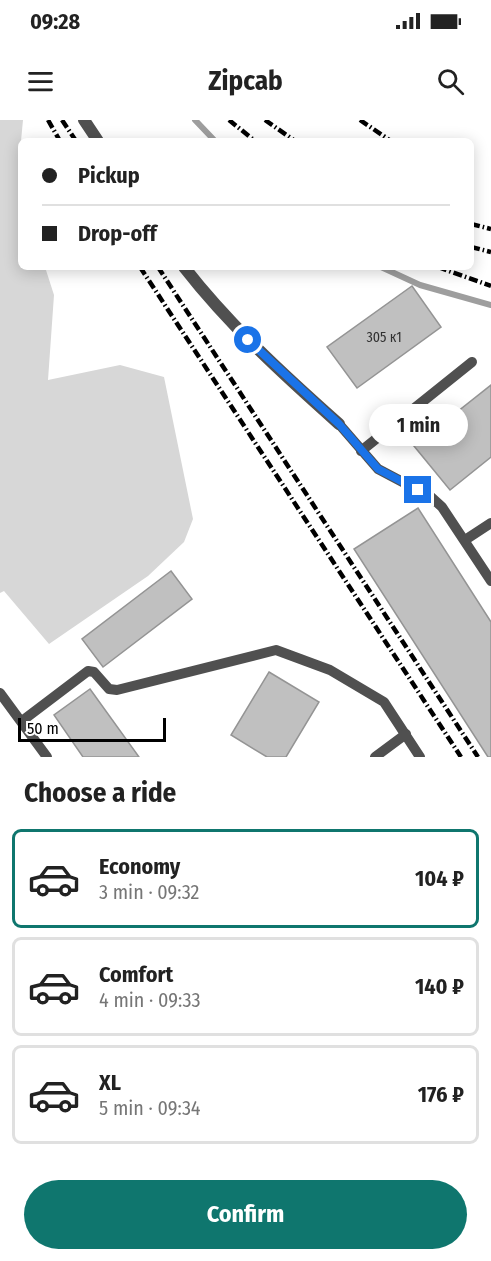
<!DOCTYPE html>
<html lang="en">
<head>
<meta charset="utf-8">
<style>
	:root { --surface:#fff; --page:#f2f2f2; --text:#222; --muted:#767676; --line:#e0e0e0; --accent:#0f766e }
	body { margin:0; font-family:"Fira Sans Condensed",sans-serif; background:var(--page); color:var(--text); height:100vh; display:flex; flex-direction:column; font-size:22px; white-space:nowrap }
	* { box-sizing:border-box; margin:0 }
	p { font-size:20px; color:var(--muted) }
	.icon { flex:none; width:33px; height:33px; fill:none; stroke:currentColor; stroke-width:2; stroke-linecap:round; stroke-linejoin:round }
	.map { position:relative; height:637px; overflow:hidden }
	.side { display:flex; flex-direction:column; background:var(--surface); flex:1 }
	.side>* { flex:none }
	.guide { position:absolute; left:18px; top:18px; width:456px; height:132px; border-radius:9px; box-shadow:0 3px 15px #0003; display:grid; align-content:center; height:132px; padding:0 24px; background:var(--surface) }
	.scale { position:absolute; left:18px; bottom:15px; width:148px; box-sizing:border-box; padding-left:6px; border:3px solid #000; border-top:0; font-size:16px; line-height:21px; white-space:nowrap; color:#000; -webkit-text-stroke:4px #fff; paint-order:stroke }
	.end { position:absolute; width:27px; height:27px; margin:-14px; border:8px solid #1a73e8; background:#fff; box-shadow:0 0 0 3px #fff }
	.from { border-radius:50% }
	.bubble { position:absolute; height:42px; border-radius:21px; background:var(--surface); box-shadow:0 3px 15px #0003; font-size:20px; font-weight:700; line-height:42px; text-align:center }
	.guide b { display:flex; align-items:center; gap:21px; height:57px; font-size:22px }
	.guide b+b { border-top:2px solid var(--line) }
	.guide i { width:15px; height:15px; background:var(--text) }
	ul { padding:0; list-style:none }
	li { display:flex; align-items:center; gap:18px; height:99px; margin:0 12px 9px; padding:0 12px; border:3px solid var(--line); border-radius:9px }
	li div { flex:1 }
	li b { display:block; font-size:22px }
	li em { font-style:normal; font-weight:700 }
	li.active { border-color:var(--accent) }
	li>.icon { width:54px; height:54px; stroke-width:1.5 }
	h2 { padding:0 24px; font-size:27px; line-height:72px }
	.button { display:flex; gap:12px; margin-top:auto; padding:12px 24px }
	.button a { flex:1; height:69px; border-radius:36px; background:var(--accent); color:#fff; font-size:24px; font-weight:700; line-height:69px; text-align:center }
	.status { display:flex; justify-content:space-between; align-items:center; height:42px; padding:0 30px; background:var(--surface); direction:ltr }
	.status svg { height:16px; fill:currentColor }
	header { display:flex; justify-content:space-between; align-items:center; height:78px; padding:0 24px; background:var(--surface); font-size:27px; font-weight:700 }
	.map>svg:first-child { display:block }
</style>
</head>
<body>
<div class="status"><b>09:28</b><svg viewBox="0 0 49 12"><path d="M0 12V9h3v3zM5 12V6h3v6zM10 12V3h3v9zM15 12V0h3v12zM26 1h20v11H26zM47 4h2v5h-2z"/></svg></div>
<header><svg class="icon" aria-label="menu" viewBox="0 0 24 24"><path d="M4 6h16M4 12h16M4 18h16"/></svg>Zipcab<svg class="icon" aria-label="search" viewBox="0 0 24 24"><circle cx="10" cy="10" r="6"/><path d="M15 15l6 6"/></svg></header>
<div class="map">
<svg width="491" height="637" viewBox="0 0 491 637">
	<rect width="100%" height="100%" fill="#fff"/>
	<!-- green -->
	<path fill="#d7d7d7" d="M 0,0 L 23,0 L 21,21 L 21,147 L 45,147 L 54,175 L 48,260 L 120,245 L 164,257 L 193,399 L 184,422 L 148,456 L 49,524 L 4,471 L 0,473 Z"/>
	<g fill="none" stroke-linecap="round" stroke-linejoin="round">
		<!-- stream -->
		<g stroke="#9e9e9e" stroke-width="6">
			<path d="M 195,0 L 215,21"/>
			<path d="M 381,147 L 420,165 L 491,185"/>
		</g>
	</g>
	<!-- building -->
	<g fill="#c0c0c0" stroke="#949494" stroke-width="1.5">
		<path d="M 412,166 L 441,207 L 357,268 L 327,227 Z"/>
		<path d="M 491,265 L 491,337 L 450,370 L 414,326 Z"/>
		<path d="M 418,388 L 491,502 L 491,637 L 488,637 L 354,429 Z"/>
		<path d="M 171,451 L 192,479 L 103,547 L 82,519 Z"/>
		<path d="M 269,552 L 319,582 L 286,637 L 267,637 L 231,615 Z"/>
		<path d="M 90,569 L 139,637 L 83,637 L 54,595 Z"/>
	</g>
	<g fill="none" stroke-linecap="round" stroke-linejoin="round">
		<!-- lane -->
		<g stroke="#505050" stroke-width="10">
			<path d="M 339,304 L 378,349 L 431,377 L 442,387 L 491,461"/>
			<path d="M 361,331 L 472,242"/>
			<path d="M 465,420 L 491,403"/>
			<path d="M 0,573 L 47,637"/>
			<path d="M 22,601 L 88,551 L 94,552 L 109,569 L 117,570 L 276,530 L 330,550 L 384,582 L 420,637"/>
			<path d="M 375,637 L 406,614"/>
		</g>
		<!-- street -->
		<g stroke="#505050" stroke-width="12">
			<path d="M 84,0 L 98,21"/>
			<path d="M 184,147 C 230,206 284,255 339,304"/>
		</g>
		<!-- rail -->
		<g stroke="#000" stroke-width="4.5" stroke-dasharray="9 3 1.5 3" stroke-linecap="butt">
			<path d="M 48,0 L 60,21"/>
			<path d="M 62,0 L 76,21"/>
			<path d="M 229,0 L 255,21"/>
			<path d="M 265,0 L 295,21"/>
			<path d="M 360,0 L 391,21"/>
			<path d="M 471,104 L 491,109"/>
			<path d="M 471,127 L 491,132"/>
			<path d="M 140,147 L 461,637"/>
			<path d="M 158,147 L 478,637"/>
			<path d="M 438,147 L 491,166"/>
		</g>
	</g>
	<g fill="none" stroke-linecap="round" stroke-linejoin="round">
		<!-- route -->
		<path stroke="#1a73e8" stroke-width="8" d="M 248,220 L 339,304 L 378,349 L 418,370"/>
	</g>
	<g text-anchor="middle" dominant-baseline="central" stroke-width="6" stroke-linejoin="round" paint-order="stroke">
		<!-- number labels -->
		<g font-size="14" fill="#303030">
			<text x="384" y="217">305 к1</text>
		</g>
	</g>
</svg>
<div class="scale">50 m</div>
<i class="end from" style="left:248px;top:220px"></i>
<i class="end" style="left:418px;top:370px"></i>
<div class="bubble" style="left:369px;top:284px;width:99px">1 min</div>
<div class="guide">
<b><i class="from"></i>Pickup</b>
<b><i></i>Drop-off</b>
</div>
</div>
<section class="side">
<h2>Choose a ride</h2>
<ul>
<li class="active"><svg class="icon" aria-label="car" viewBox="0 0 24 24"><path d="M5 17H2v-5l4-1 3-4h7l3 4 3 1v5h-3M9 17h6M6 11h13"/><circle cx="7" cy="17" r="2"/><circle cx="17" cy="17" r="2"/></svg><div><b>Economy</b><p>3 min · 09:32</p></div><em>104 ₽</em></li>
<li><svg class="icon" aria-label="car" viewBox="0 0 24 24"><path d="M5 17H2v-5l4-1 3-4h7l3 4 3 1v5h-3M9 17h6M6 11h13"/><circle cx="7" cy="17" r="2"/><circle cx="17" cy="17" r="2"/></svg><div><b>Comfort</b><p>4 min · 09:33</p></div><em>140 ₽</em></li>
<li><svg class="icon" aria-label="car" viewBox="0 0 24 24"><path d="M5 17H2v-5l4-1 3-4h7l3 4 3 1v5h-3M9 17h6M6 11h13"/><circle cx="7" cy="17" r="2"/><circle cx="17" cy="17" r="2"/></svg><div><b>XL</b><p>5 min · 09:34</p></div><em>176 ₽</em></li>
</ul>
<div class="button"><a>Confirm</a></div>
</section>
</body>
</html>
